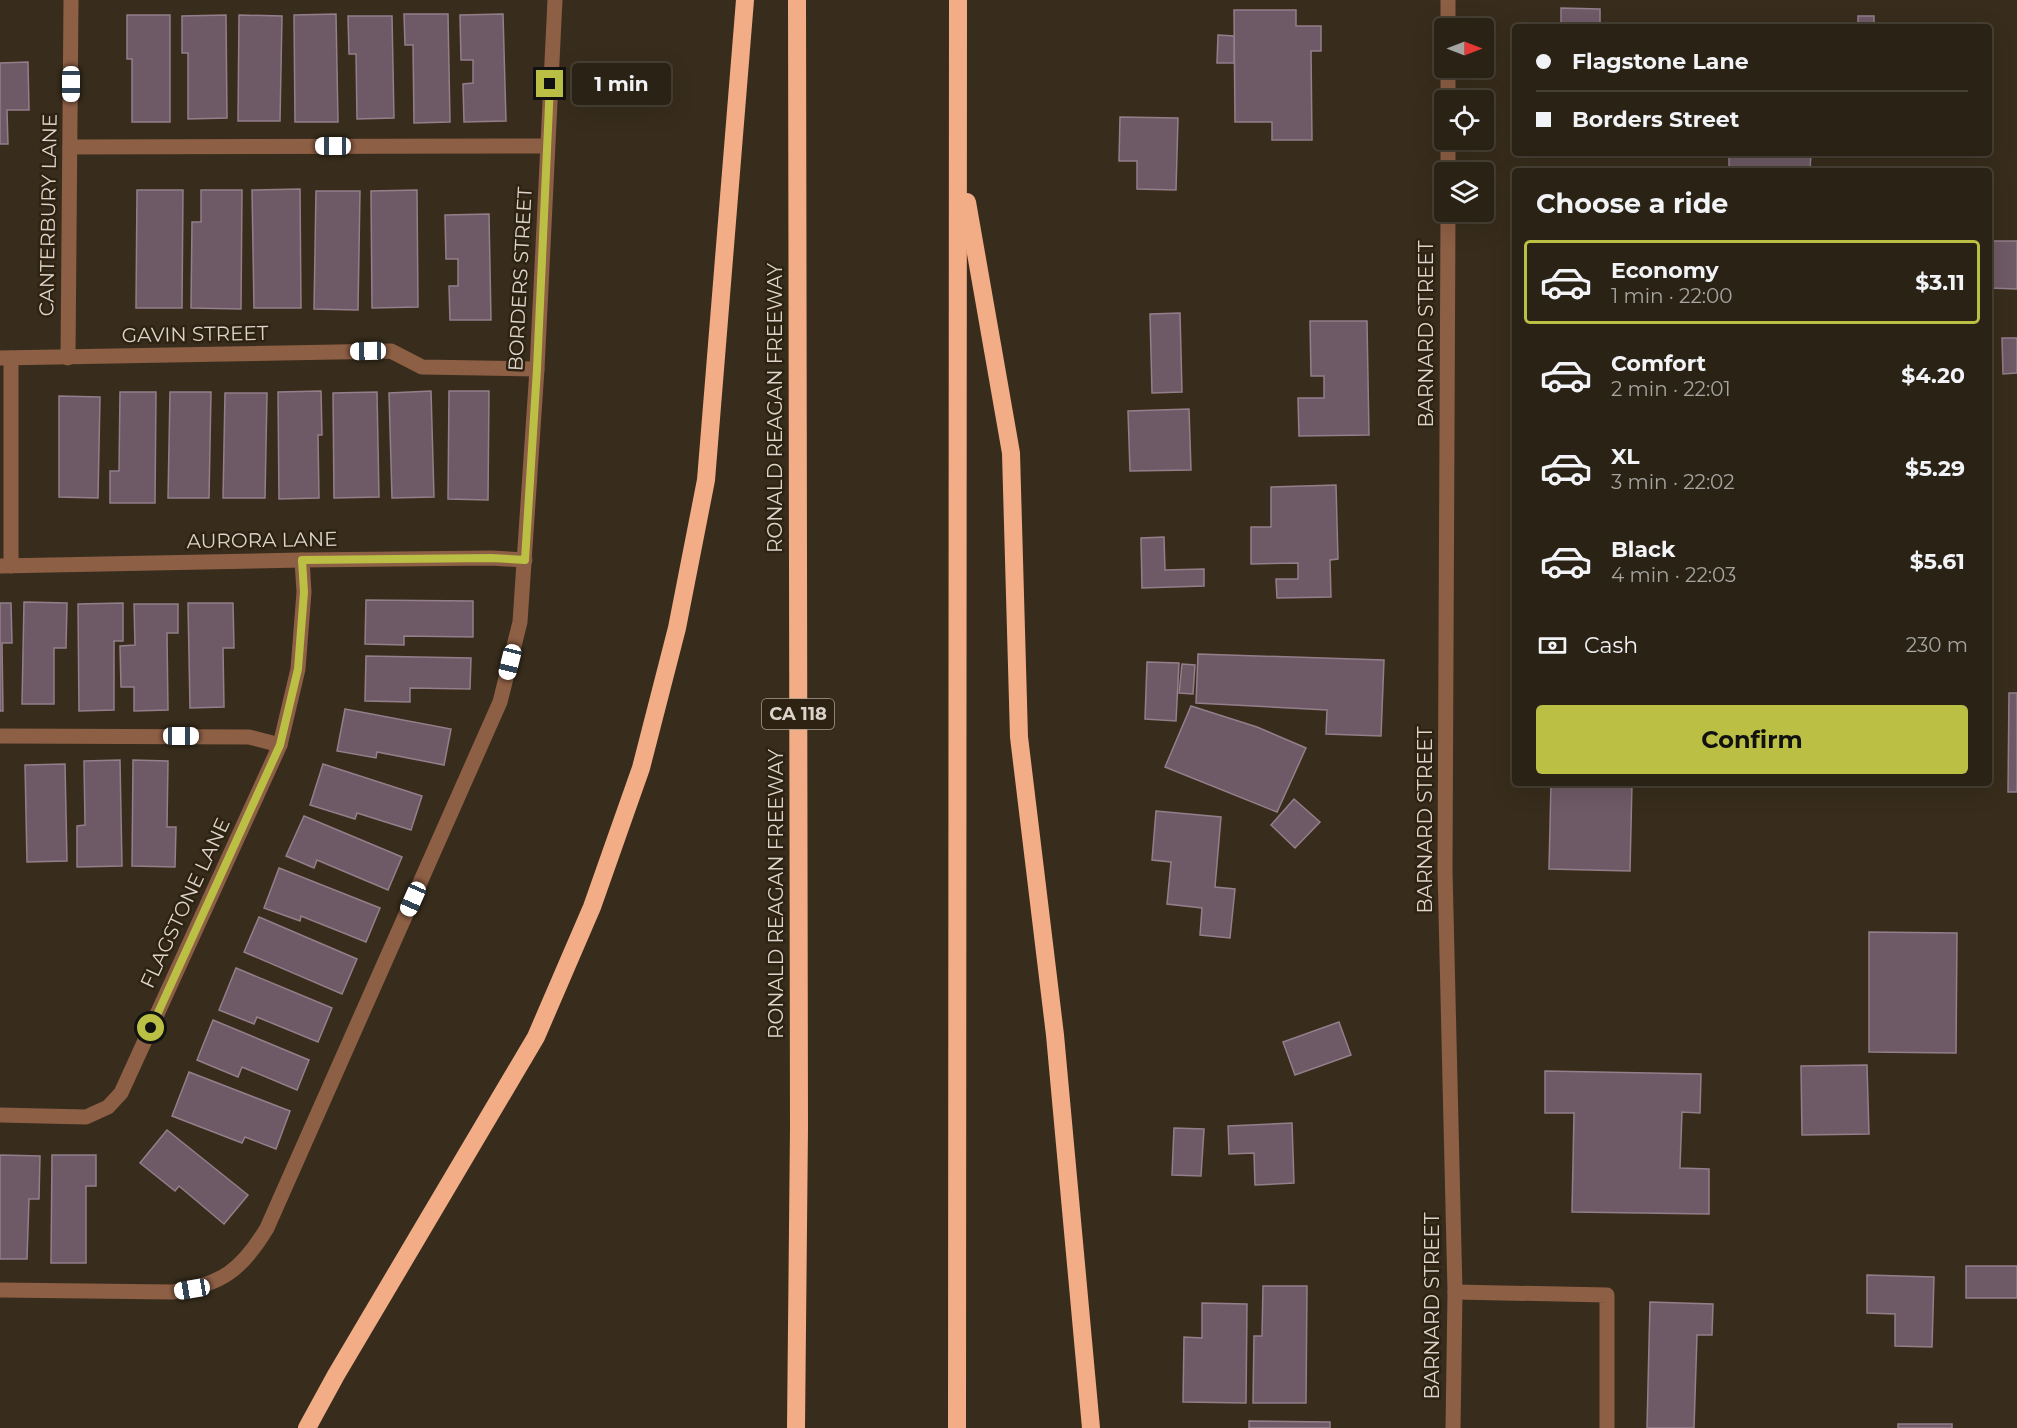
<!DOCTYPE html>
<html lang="en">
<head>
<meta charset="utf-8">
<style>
	:root { --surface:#2a2215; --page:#322a1e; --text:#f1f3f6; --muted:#a5a4a0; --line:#463f34; --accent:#bbc045 }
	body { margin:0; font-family:Montserrat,sans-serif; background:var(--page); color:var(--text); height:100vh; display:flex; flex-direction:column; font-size:22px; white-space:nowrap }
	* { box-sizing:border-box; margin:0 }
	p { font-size:20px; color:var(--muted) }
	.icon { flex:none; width:33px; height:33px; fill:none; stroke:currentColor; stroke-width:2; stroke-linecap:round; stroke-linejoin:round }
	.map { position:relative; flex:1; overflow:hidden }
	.panel { position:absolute; left:1512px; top:168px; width:480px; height:618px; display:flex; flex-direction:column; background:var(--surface); border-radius:6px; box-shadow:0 6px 24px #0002,0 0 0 2px var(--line) }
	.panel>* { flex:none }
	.guide { position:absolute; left:1512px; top:24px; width:480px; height:132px; border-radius:6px; box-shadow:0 6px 24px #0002,0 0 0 2px var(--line); display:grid; align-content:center; height:132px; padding:0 24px; background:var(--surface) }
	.needle { width:39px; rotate:90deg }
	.fabs { position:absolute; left:1434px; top:18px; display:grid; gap:12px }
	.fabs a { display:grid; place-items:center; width:60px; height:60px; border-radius:6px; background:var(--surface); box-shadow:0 6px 24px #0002,0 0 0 2px var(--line); font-size:30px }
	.end { position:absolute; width:27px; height:27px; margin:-14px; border:8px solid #bbc045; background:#111; box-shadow:0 0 0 3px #111 }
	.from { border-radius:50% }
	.bubble { position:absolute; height:42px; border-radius:6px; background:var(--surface); box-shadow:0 6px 24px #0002,0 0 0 2px var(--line); font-size:20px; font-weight:700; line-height:42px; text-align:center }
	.car { position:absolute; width:18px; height:36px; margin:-18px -9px; border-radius:8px; box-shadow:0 0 4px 2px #0007; background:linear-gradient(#fff 24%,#345 0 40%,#fff 0 76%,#345 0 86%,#fff 0) }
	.guide b { display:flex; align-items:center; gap:21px; height:57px; font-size:22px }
	.guide b+b { border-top:2px solid var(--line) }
	.guide i { width:15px; height:15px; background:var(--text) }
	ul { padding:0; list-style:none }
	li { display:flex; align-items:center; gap:18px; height:84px; margin:0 12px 9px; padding:0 12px; border:3px solid transparent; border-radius:6px }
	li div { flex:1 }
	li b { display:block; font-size:22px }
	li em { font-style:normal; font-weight:700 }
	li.on { border-color:var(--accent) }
	li>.icon { width:54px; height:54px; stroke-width:1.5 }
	h2 { padding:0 24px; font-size:27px; line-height:72px }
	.pay { display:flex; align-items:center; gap:15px; height:66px; padding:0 24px; font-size:22px }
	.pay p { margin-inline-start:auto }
	.primary-button { display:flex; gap:12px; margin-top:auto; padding:12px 24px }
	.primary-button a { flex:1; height:69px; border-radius:6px; background:var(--accent); color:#111; font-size:24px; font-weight:700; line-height:69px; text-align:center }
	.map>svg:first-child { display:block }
</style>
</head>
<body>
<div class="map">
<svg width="2017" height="1428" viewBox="0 0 2017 1428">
	<rect width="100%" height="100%" fill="#382d1c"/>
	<!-- building -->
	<g fill="#6e5a66" stroke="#937e8a" stroke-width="1.5">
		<path d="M 1561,8 L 1600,9 L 1600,27 L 1561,27 Z"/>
		<path d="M 1234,10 L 1296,10 L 1296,26 L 1321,26 L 1321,51 L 1311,51 L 1312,140 L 1272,140 L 1272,122 L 1235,122 Z"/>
		<path d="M 336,14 L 338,122 L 295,122 L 294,15 Z"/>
		<path d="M 404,14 L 448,14 L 450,122 L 414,123 L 413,45 L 405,45 Z"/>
		<path d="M 503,14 L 506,121 L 464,122 L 463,84 L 473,83 L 473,60 L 461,60 L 460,15 Z"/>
		<path d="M 127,15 L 170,15 L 170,122 L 132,122 L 132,59 L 127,59 Z"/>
		<path d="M 226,15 L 227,118 L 188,119 L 188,53 L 182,53 L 182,16 Z"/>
		<path d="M 239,15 L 282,16 L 280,121 L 238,121 Z"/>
		<path d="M 348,16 L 392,16 L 394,118 L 357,119 L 356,54 L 349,54 Z"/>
		<rect x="1858" y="16" width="16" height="11"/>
		<path d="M 1218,35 L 1234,36 L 1234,63 L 1217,63 Z"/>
		<path d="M 28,62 L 29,110 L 7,110 L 8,144 L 0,144 L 0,63 Z"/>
		<path d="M 1120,117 L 1178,118 L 1176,190 L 1137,189 L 1137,161 L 1119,161 Z"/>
		<path d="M 1729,153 L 1811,153 L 1810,171 L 1729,171 Z"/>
		<path d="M 300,189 L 301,308 L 254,308 L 252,190 Z"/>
		<path d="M 137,190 L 183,190 L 182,308 L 136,308 Z"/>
		<path d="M 201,190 L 242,190 L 241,309 L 191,308 L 192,222 L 201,222 Z"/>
		<path d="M 417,190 L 418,307 L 372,308 L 371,191 Z"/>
		<path d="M 316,191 L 360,191 L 358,310 L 314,309 Z"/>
		<path d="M 489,214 L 491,320 L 450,320 L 449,286 L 458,286 L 458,259 L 446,259 L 445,215 Z"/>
		<path d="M 1989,241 L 2017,241 L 2017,289 L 1989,288 Z"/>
		<path d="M 1180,313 L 1182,392 L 1152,393 L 1150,314 Z"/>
		<path d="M 1310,321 L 1367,321 L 1369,435 L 1299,436 L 1298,398 L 1324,398 L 1324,376 L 1311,376 Z"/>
		<path d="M 2002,338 L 2017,338 L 2017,373 L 2003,374 Z"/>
		<path d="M 321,391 L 322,435 L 318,435 L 319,498 L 279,499 L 278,392 Z"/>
		<path d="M 431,391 L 434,497 L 392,498 L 389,393 Z"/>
		<path d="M 449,391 L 489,391 L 488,500 L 448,499 Z"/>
		<path d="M 120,392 L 156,392 L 155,503 L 110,503 L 110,471 L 119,471 Z"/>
		<path d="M 170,392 L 211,392 L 209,498 L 168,498 Z"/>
		<path d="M 377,392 L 379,497 L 334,498 L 333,393 Z"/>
		<path d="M 225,393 L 267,393 L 265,498 L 223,498 Z"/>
		<path d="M 59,396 L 100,397 L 98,498 L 59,497 Z"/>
		<path d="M 1189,409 L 1191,470 L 1130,471 L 1128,411 Z"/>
		<path d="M 1336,485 L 1338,559 L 1330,560 L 1331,597 L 1277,598 L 1276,579 L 1298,579 L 1298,563 L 1251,564 L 1251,527 L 1271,527 L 1271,487 Z"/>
		<path d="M 1164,537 L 1165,570 L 1204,569 L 1204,586 L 1142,588 L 1141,538 Z"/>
		<path d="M 366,600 L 473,601 L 473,637 L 404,636 L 404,645 L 365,644 Z"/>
		<path d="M 24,602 L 67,603 L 66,648 L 54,648 L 54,704 L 22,704 Z"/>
		<path d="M 0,603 L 11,603 L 12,643 L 2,643 L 3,711 L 0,711 Z"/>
		<path d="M 123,603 L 123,641 L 114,641 L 114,710 L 79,711 L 78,604 Z"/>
		<path d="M 188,603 L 233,603 L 234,648 L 223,648 L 224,707 L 190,708 Z"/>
		<path d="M 134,604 L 178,604 L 178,633 L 167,633 L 168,710 L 134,711 L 134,687 L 121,687 L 120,646 L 135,645 Z"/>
		<path d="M 1198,654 L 1384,660 L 1381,736 L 1326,734 L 1327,710 L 1196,703 Z"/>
		<path d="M 366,656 L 471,658 L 470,689 L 410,688 L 410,702 L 365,701 Z"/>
		<path d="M 1147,662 L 1179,663 L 1176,721 L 1145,719 Z"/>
		<path d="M 1182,664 L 1195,665 L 1193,694 L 1179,693 Z"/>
		<path d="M 2009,693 L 2017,693 L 2017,792 L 2008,792 Z"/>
		<path d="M 1191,706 L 1257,727 L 1306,748 L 1277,812 L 1165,767 Z"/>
		<path d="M 345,709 L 451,729 L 444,765 L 377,752 L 376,758 L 337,751 Z"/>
		<path d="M 120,760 L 122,866 L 77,867 L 77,826 L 85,825 L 84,761 Z"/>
		<path d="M 133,760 L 168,761 L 167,827 L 176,827 L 175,867 L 132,866 Z"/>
		<path d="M 65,764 L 67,861 L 27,862 L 25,765 Z"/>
		<path d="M 323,764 L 422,796 L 411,830 L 357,813 L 355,819 L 310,805 Z"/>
		<path d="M 1551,783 L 1632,783 L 1630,871 L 1549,869 Z"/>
		<path d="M 1294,799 L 1320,822 L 1295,848 L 1271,825 Z"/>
		<path d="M 1156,811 L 1221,817 L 1215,887 L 1235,889 L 1230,938 L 1200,935 L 1202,908 L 1167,904 L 1171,862 L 1152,860 Z"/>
		<path d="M 304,816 L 402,857 L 388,890 L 317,860 L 314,868 L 286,856 Z"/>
		<path d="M 279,868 L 380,908 L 366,942 L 301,916 L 300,921 L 264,908 Z"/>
		<path d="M 259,917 L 357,959 L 342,994 L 244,952 Z"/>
		<path d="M 1869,932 L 1957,933 L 1956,1053 L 1869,1052 Z"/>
		<path d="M 236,968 L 332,1008 L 318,1042 L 257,1017 L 254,1024 L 219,1010 Z"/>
		<path d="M 213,1020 L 309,1060 L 297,1090 L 242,1067 L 238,1077 L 197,1060 Z"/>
		<path d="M 1339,1022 L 1351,1055 L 1295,1075 L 1283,1042 Z"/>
		<path d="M 1867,1065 L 1869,1134 L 1802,1135 L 1801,1066 Z"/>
		<path d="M 1545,1071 L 1701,1074 L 1700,1113 L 1682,1112 L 1680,1168 L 1709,1169 L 1709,1214 L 1572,1212 L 1574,1113 L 1545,1113 Z"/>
		<path d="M 189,1072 L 290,1111 L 276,1149 L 245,1137 L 242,1143 L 172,1116 Z"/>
		<path d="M 1292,1123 L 1294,1183 L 1255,1185 L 1254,1153 L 1229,1154 L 1228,1126 Z"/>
		<path d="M 1174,1128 L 1204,1129 L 1201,1176 L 1172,1175 Z"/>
		<path d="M 167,1130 L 248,1195 L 224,1224 L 179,1186 L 175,1191 L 140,1163 Z"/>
		<path d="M 0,1155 L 40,1156 L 39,1199 L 29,1199 L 27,1259 L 0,1259 Z"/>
		<path d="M 52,1155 L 96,1155 L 96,1186 L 86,1186 L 86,1263 L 51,1263 Z"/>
		<rect x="1966" y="1266" width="51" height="32"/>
		<path d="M 1867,1275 L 1934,1277 L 1932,1347 L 1895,1346 L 1895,1314 L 1867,1313 Z"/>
		<path d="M 1263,1286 L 1307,1286 L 1306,1403 L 1253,1403 L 1254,1336 L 1262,1336 Z"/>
		<path d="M 1650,1302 L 1713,1304 L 1712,1335 L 1697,1335 L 1694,1428 L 1647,1428 Z"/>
		<path d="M 1202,1303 L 1247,1304 L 1246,1403 L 1183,1402 L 1184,1337 L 1202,1338 Z"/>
		<path d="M 1249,1421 L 1330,1422 L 1330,1428 L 1249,1428 Z"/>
		<rect x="1898" y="1424" width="54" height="4"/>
	</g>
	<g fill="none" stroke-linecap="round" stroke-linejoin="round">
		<!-- minor -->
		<g stroke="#8d5f45" stroke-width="15">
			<path d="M 1448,28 L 1448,0"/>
			<path d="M 1448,100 L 1448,68"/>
			<path d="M 70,147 L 547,146"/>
			<path d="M 1448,172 L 1448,140"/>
			<path d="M 1448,212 L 1445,870 L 1455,1292 L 1453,1428"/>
			<path d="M 0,358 L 391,351 L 422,367 L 537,369"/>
			<path d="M 68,358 L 71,0"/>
			<path d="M 0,566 L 302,560 L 491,558 L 525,560"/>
			<path d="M 11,566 L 11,358"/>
			<path d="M 0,736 L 249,737 L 280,745"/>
			<path d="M 0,1115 L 86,1117 L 108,1107 L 121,1093 L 280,745 L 298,669 L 304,592 L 302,560"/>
			<path d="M 0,1290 L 173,1292 C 221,1285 242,1270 267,1228 L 500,702 L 520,622 L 537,369 L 555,0"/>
			<path d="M 1455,1292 L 1607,1295 L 1607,1428"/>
		</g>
		<!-- highway -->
		<g stroke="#f2ad87" stroke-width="18">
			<path d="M 967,202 L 1011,453 L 1019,737 L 1055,1035 L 1091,1428"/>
			<path d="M 307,1428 L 336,1375 L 536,1037 L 592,907 L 641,768 L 677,628 L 706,480 L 745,0"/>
			<path d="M 796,1428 L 799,1127 L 797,0"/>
			<path d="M 957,1428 L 958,0"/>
		</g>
	</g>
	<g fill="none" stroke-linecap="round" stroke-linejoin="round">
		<!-- route -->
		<path stroke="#bbc045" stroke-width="8" d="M 151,1028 L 280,745 L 298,669 L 304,592 L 302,560 L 491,558 L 525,560 L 537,369 L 550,84"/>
	</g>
	<g text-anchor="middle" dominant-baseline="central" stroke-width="5" stroke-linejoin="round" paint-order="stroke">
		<!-- shield labels -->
		<rect fill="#2e2313" stroke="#a89f93" stroke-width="1.5" x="762" y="699" width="72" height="30" rx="4.5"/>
		<g font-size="18" font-weight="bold" fill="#dcd4ca">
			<text x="798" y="714">CA 118</text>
		</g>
		<!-- street labels -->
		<g font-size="20" fill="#dcd4ca" stroke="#2e2313">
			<text transform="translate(48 215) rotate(-89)">CANTERBURY LANE</text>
			<text transform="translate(520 279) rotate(-87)">BORDERS STREET</text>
			<text transform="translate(195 334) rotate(-1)">GAVIN STREET</text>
			<text transform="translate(1426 334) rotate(-90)">BARNARD STREET</text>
			<text transform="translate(775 408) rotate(-90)">RONALD REAGAN FREEWAY</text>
			<text transform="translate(262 540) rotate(-1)">AURORA LANE</text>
			<text transform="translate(1425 820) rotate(-90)">BARNARD STREET</text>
			<text transform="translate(776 894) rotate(-90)">RONALD REAGAN FREEWAY</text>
			<text transform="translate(185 903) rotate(-65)">FLAGSTONE LANE</text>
			<text transform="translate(1432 1306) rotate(-90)">BARNARD STREET</text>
		</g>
	</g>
</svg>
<div class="fabs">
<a><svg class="needle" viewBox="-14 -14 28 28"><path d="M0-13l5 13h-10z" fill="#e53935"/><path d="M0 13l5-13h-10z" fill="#a5a4a0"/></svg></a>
<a><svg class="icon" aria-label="locate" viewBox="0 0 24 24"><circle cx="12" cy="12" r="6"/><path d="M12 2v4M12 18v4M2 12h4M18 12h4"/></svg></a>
<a><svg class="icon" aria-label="layers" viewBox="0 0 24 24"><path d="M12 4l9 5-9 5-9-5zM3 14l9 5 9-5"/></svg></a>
</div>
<i class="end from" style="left:151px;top:1028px"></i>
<i class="end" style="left:550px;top:84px"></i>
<div class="bubble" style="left:572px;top:63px;width:99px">1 min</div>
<i class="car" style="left:71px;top:84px;rotate:180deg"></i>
<i class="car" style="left:333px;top:146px;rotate:270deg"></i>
<i class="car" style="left:368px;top:351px;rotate:269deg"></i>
<i class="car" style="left:510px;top:662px;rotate:194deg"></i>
<i class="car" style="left:181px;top:736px;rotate:90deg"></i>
<i class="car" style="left:413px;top:899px;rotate:204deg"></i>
<i class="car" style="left:192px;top:1289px;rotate:261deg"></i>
<div class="guide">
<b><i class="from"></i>Flagstone Lane</b>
<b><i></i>Borders Street</b>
</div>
<section class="panel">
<h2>Choose a ride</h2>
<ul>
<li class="on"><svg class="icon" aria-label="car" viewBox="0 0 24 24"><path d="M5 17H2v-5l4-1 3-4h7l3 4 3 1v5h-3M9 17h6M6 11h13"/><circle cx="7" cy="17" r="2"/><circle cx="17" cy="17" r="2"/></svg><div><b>Economy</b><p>1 min · 22:00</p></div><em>$3.11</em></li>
<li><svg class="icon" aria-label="car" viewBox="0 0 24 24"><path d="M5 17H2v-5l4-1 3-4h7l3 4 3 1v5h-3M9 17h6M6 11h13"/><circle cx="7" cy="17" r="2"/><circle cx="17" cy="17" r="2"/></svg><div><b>Comfort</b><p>2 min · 22:01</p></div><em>$4.20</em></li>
<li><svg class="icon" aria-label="car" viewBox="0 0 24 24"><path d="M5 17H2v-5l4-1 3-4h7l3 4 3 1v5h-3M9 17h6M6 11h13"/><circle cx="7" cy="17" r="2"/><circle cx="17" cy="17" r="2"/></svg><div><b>XL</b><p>3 min · 22:02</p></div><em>$5.29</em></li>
<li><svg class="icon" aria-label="car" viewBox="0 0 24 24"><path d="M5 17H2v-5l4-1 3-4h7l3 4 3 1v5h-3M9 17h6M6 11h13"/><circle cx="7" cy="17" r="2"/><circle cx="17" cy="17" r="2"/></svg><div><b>Black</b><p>4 min · 22:03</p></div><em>$5.61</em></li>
</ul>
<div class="pay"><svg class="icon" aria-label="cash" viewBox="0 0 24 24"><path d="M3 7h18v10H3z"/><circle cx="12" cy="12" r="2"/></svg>Cash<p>230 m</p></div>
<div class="primary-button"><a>Confirm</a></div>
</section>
</div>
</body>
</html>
